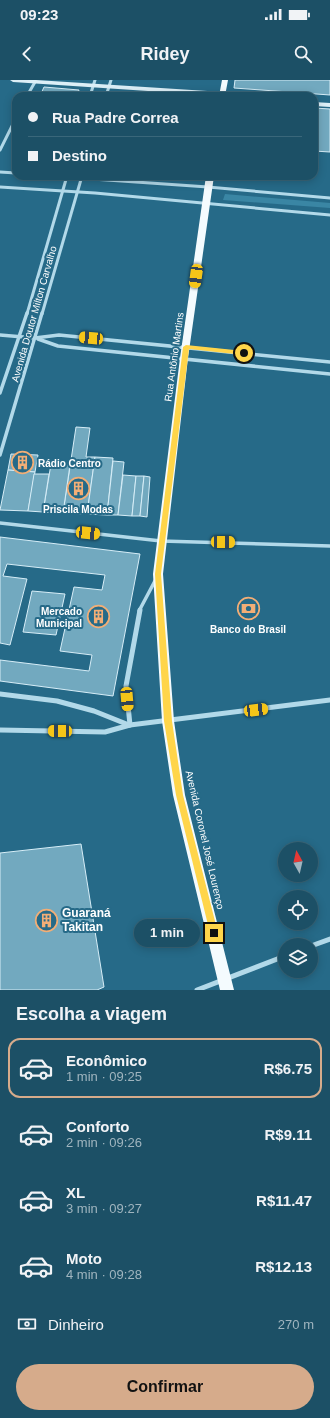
<!DOCTYPE html>
<html lang="pt">
<head>
<meta charset="utf-8">
<style>
	:root { --surface:#1c5066; --page:#295a6f; --text:#f1f3f6; --muted:#a0b5bf; --line:#3a677a; --accent:#d6ab8b }
	body { margin:0; font-family:Arial,sans-serif; background:var(--page); color:var(--text); height:100vh; display:flex; flex-direction:column; font-size:15px; white-space:nowrap }
	* { box-sizing:border-box; margin:0 }
	p { font-size:13px; color:var(--muted) }
	.icon { flex:none; width:22px; height:22px; fill:none; stroke:currentColor; stroke-width:2; stroke-linecap:round; stroke-linejoin:round }
	.map { position:relative; height:910px; overflow:hidden }
	.sheet { display:flex; flex-direction:column; background:var(--surface); flex:1 }
	.sheet>* { flex:none }
	.guide { position:absolute; left:12px; top:12px; width:306px; height:88px; border-radius:12px; box-shadow:0 2px 10px #0003,0 0 0 1px var(--line); display:grid; align-content:center; height:88px; padding:0 16px; background:var(--surface) }
	.needle { width:26px; rotate:352deg }
	.controls { position:absolute; left:278px; top:762px; display:grid; gap:8px }
	.controls a { display:grid; place-items:center; width:40px; height:40px; border-radius:50%; background:var(--surface); box-shadow:0 2px 10px #0003,0 0 0 1px var(--line); font-size:20px }
	.end { position:absolute; width:18px; height:18px; margin:-9px; border:5px solid #ffd54a; background:#111; box-shadow:0 0 0 2px #111 }
	.from { border-radius:50% }
	.bubble { position:absolute; height:28px; border-radius:14px; background:var(--surface); box-shadow:0 2px 10px #0003,0 0 0 1px var(--line); font-size:13px; font-weight:700; line-height:28px; text-align:center }
	.car { position:absolute; width:12px; height:24px; margin:-12px -6px; border-radius:5px; box-shadow:0 0 3px 1px #0007; background:linear-gradient(#f5c518 24%,#345 0 40%,#f5c518 0 76%,#345 0 86%,#f5c518 0) }
	.guide b { display:flex; align-items:center; gap:14px; height:38px; font-size:15px }
	.guide b+b { border-top:1px solid var(--line) }
	.guide i { width:10px; height:10px; background:var(--text) }
	ul { padding:0; list-style:none }
	li { display:flex; align-items:center; gap:12px; height:60px; margin:0 8px 6px; padding:0 8px; border:2px solid transparent; border-radius:12px }
	li div { flex:1 }
	li b { display:block; font-size:15px }
	li em { font-style:normal; font-weight:700 }
	li.on { border-color:var(--accent) }
	li>.icon { width:36px; height:36px; stroke-width:1.5 }
	h2 { padding:0 16px; font-size:18px; line-height:48px }
	.pay { display:flex; align-items:center; gap:10px; height:44px; padding:0 16px; font-size:15px }
	.pay p { margin-inline-start:auto }
	.action { display:flex; gap:8px; margin-top:auto; padding:8px 16px }
	.action a { flex:1; height:46px; border-radius:24px; background:var(--accent); color:#111; font-size:16px; font-weight:700; line-height:46px; text-align:center }
	.status { display:flex; justify-content:space-between; align-items:center; height:28px; padding:0 20px; background:var(--surface); direction:ltr }
	.status svg { height:11px; fill:currentColor }
	header { display:flex; justify-content:space-between; align-items:center; height:52px; padding:0 16px; background:var(--surface); font-size:18px; font-weight:700 }
	.map>svg:first-child { display:block }
</style>
</head>
<body>
<div class="status"><b>09:23</b><svg viewBox="0 0 49 12"><path d="M0 12V9h3v3zM5 12V6h3v6zM10 12V3h3v9zM15 12V0h3v12zM26 1h20v11H26zM47 4h2v5h-2z"/></svg></div>
<header><svg class="icon" aria-label="back" viewBox="0 0 24 24"><path d="M15 5l-7 7 7 7"/></svg>Ridey<svg class="icon" aria-label="search" viewBox="0 0 24 24"><circle cx="10" cy="10" r="6"/><path d="M15 15l6 6"/></svg></header>
<div class="map">
<svg width="330" height="910" viewBox="0 0 330 910">
	<rect width="100%" height="100%" fill="#266a88"/>
	<!-- green -->
	<path fill="#3a86a4" d="M 225,114 L 330,123 L 330,128 L 223,120 Z"/>
	<!-- building -->
	<g fill="#72a9bf" stroke="#d6edf7">
		<path d="M 235,0 L 330,0 L 330,15 L 234,8 Z"/>
		<path d="M 44,7 L 79,10 L 77,16 L 40,16 Z"/>
		<path d="M 314,28 L 330,29 L 330,72 L 314,71 Z"/>
		<path d="M 76,347 L 90,348 L 86,377 L 95,377 L 87,434 L 63,433 Z"/>
		<path d="M 11,374 L 38,375 L 35,392 L 8,390 Z"/>
		<path d="M 95,377 L 113,378 L 107,435 L 87,434 Z"/>
		<path d="M 113,381 L 124,382 L 118,435 L 107,435 Z"/>
		<path d="M 51,384 L 70,385 L 63,433 L 43,432 Z"/>
		<path d="M 8,390 L 35,392 L 28,431 L 0,430 Z"/>
		<path d="M 34,394 L 49,394 L 43,432 L 28,431 Z"/>
		<path d="M 123,395 L 136,396 L 132,436 L 118,435 Z"/>
		<path d="M 136,396 L 144,396 L 140,436 L 132,436 Z"/>
		<path d="M 144,396 L 150,397 L 147,437 L 140,436 Z"/>
		<path d="M 0,457 L 140,474 L 113,616 L 0,601 L 0,580 L 89,591 L 92,575 L 60,571 L 74,507 L 102,510 L 105,495 L 7,484 L 3,496 L 27,499 L 10,565 L 0,563 Z"/>
		<path d="M 32,511 L 65,514 L 56,555 L 23,552 Z"/>
		<path d="M 81,764 L 104,907 L 97,910 L 0,910 L 0,773 Z"/>
	</g>
	<g fill="none" stroke-linecap="round" stroke-linejoin="round">
		<!-- street-far2 -->
		<g stroke="#b2d9e9" stroke-width="3">
			<path d="M 27,16 L 35,2"/>
			<path d="M 90,16 L 95,0"/>
			<path d="M 106,16 L 111,0"/>
			<path d="M 0,70 L 16,38"/>
			<path d="M 0,92 L 16,93"/>
			<path d="M 49,96 L 208,107 L 330,118"/>
			<path d="M 0,107 L 95,113 L 330,135"/>
			<path d="M 27,234 L 67,96"/>
			<path d="M 42,234 L 82,96"/>
		</g>
		<!-- street-far1 -->
		<g stroke="#b2d9e9" stroke-width="3.5">
			<path d="M 0,255 L 35,258 L 59,255 L 330,282"/>
			<path d="M 38,259 L 58,266 L 330,294"/>
			<path d="M 0,313 L 27,233"/>
			<path d="M 0,375 L 42,233"/>
			<path d="M 0,443 L 161,461 L 330,466"/>
			<path d="M 139,531 L 156,499"/>
		</g>
		<!-- street -->
		<g stroke="#b2d9e9" stroke-width="5">
			<path d="M 0,614 L 57,621 L 94,631 L 129,645"/>
			<path d="M 130,645 L 126,606 L 140,530"/>
			<path d="M 0,650 L 105,652 L 130,645 L 330,620"/>
			<path d="M 311,866 L 330,859"/>
			<path d="M 197,910 L 285,876"/>
		</g>
		<!-- secondary -->
		<g fill="#dceff7" fill-rule="evenodd">
			<path d="M 10,0 L 36,0 L 223,12 L 276,14 L 279,16 L 223,16 L 13,2 Z"/>
			<path d="M 314,22 L 330,23 L 330,27 L 314,26 Z"/>
		</g>
		<!-- primary -->
		<g fill="#f4fbfe" fill-rule="evenodd">
			<path d="M 222,0 L 228,0 L 225,16 L 219,16 Z"/>
			<path d="M 206,96 L 214,96 L 188,278 L 163,494 L 174,641 L 185,715 L 234,910 L 220,910 L 173,715 L 162,641 L 153,494 L 180,278 Z"/>
		</g>
	</g>
	<!-- route -->
	<path fill="#ffd54a" d="M 186,265 L 244,271 L 246,273 L 244,275 L 189,269 L 161,494 L 172,641 L 183,715 L 218,853 L 214,857 L 210,853 L 176,715 L 164,641 L 155,494 L 183,267 Z"/>
	<!-- icons -->
	<defs>
		<symbol id="building-ring" viewBox="-11 -11 22 22"><circle r="9.5" fill="#266a88" stroke="#f2ae76" stroke-width="1.5"/><path d="M-4-6H4V6H1V3H-1V6H-4ZM-2.5-4.3h1.7v1.8h-1.7ZM.8-4.3h1.7v1.8H.8ZM-2.5-1h1.7V.8h-1.7ZM.8-1h1.7V.8H.8Z" fill="#f2ae76"/></symbol>
		<symbol id="bank-ring" viewBox="-11 -11 22 22"><circle r="9.5" fill="#266a88" stroke="#f2ae76" stroke-width="1.5"/><path d="M-6-4H6V4H-6ZM0-2.3a2.3 2.3 0 1 0 0 4.6a2.3 2.3 0 1 0 0-4.6Z" fill="#f2ae76"/></symbol>
	</defs>
	<g fill-rule="evenodd">
		<use href="#building-ring" x="10" y="370" width="25" height="25"/>
		<use href="#building-ring" x="66" y="396" width="25" height="25"/>
		<use href="#bank-ring" x="236" y="516" width="25" height="25"/>
		<use href="#building-ring" x="86" y="524" width="25" height="25"/>
		<use href="#building-ring" x="34" y="828" width="25" height="25"/>
	</g>
	<g text-anchor="middle" dominant-baseline="central" stroke-width="4" stroke-linejoin="round" paint-order="stroke">
		<!-- street labels -->
		<g font-size="10" fill="#fff" stroke="#266a88">
			<text transform="translate(34 234) rotate(-74)">Avenida Doutor Milton Carvalho</text>
			<text transform="translate(174 277) rotate(-82)">Rua Antônio Martins</text>
			<text transform="translate(205 760) rotate(77)">Avenida Coronel José Lourenço</text>
		</g>
		<!-- poi labels -->
		<g font-size="10" font-weight="bold" fill="#fff" stroke="#266a88">
			<text x="38" y="383" text-anchor="start">Rádio Centro</text>
			<text x="78" y="429">Priscila Modas</text>
			<text x="82" y="531" text-anchor="end">Mercado<tspan x="82" dy="12">Municipal</tspan></text>
			<text x="248" y="549">Banco do Brasil</text>
		</g>
		<!-- near-poi labels -->
		<g font-size="12" font-weight="bold" fill="#fff" stroke="#266a88" text-anchor="start">
			<text x="62" y="833">Guaraná<tspan x="62" dy="14">Takitan</tspan></text>
		</g>
	</g>
</svg>
<div class="controls">
<a><svg class="needle" viewBox="-14 -14 28 28"><path d="M0-13l5 13h-10z" fill="#e53935"/><path d="M0 13l5-13h-10z" fill="#a0b5bf"/></svg></a>
<a><svg class="icon" aria-label="locate" viewBox="0 0 24 24"><circle cx="12" cy="12" r="6"/><path d="M12 2v4M12 18v4M2 12h4M18 12h4"/></svg></a>
<a><svg class="icon" aria-label="layers" viewBox="0 0 24 24"><path d="M12 4l9 5-9 5-9-5zM3 14l9 5 9-5"/></svg></a>
</div>
<i class="end from" style="left:244px;top:273px"></i>
<i class="end" style="left:214px;top:853px"></i>
<div class="bubble" style="left:134px;top:839px;width:66px">1 min</div>
<i class="car" style="left:196px;top:196px;rotate:188deg"></i>
<i class="car" style="left:91px;top:258px;rotate:275deg"></i>
<i class="car" style="left:88px;top:453px;rotate:96deg"></i>
<i class="car" style="left:223px;top:462px;rotate:91deg"></i>
<i class="car" style="left:127px;top:619px;rotate:175deg"></i>
<i class="car" style="left:256px;top:630px;rotate:83deg"></i>
<i class="car" style="left:60px;top:651px;rotate:271deg"></i>
<div class="guide">
<b><i class="from"></i>Rua Padre Correa</b>
<b><i></i>Destino</b>
</div>
</div>
<section class="sheet">
<h2>Escolha a viagem</h2>
<ul>
<li class="on"><svg class="icon" aria-label="car" viewBox="0 0 24 24"><path d="M5 17H2v-5l4-1 3-4h7l3 4 3 1v5h-3M9 17h6M6 11h13"/><circle cx="7" cy="17" r="2"/><circle cx="17" cy="17" r="2"/></svg><div><b>Econômico</b><p>1 min · 09:25</p></div><em>R$6.75</em></li>
<li><svg class="icon" aria-label="car" viewBox="0 0 24 24"><path d="M5 17H2v-5l4-1 3-4h7l3 4 3 1v5h-3M9 17h6M6 11h13"/><circle cx="7" cy="17" r="2"/><circle cx="17" cy="17" r="2"/></svg><div><b>Conforto</b><p>2 min · 09:26</p></div><em>R$9.11</em></li>
<li><svg class="icon" aria-label="car" viewBox="0 0 24 24"><path d="M5 17H2v-5l4-1 3-4h7l3 4 3 1v5h-3M9 17h6M6 11h13"/><circle cx="7" cy="17" r="2"/><circle cx="17" cy="17" r="2"/></svg><div><b>XL</b><p>3 min · 09:27</p></div><em>R$11.47</em></li>
<li><svg class="icon" aria-label="car" viewBox="0 0 24 24"><path d="M5 17H2v-5l4-1 3-4h7l3 4 3 1v5h-3M9 17h6M6 11h13"/><circle cx="7" cy="17" r="2"/><circle cx="17" cy="17" r="2"/></svg><div><b>Moto</b><p>4 min · 09:28</p></div><em>R$12.13</em></li>
</ul>
<div class="pay"><svg class="icon" aria-label="cash" viewBox="0 0 24 24"><path d="M3 7h18v10H3z"/><circle cx="12" cy="12" r="2"/></svg>Dinheiro<p>270 m</p></div>
<div class="action"><a>Confirmar</a></div>
</section>
</body>
</html>
